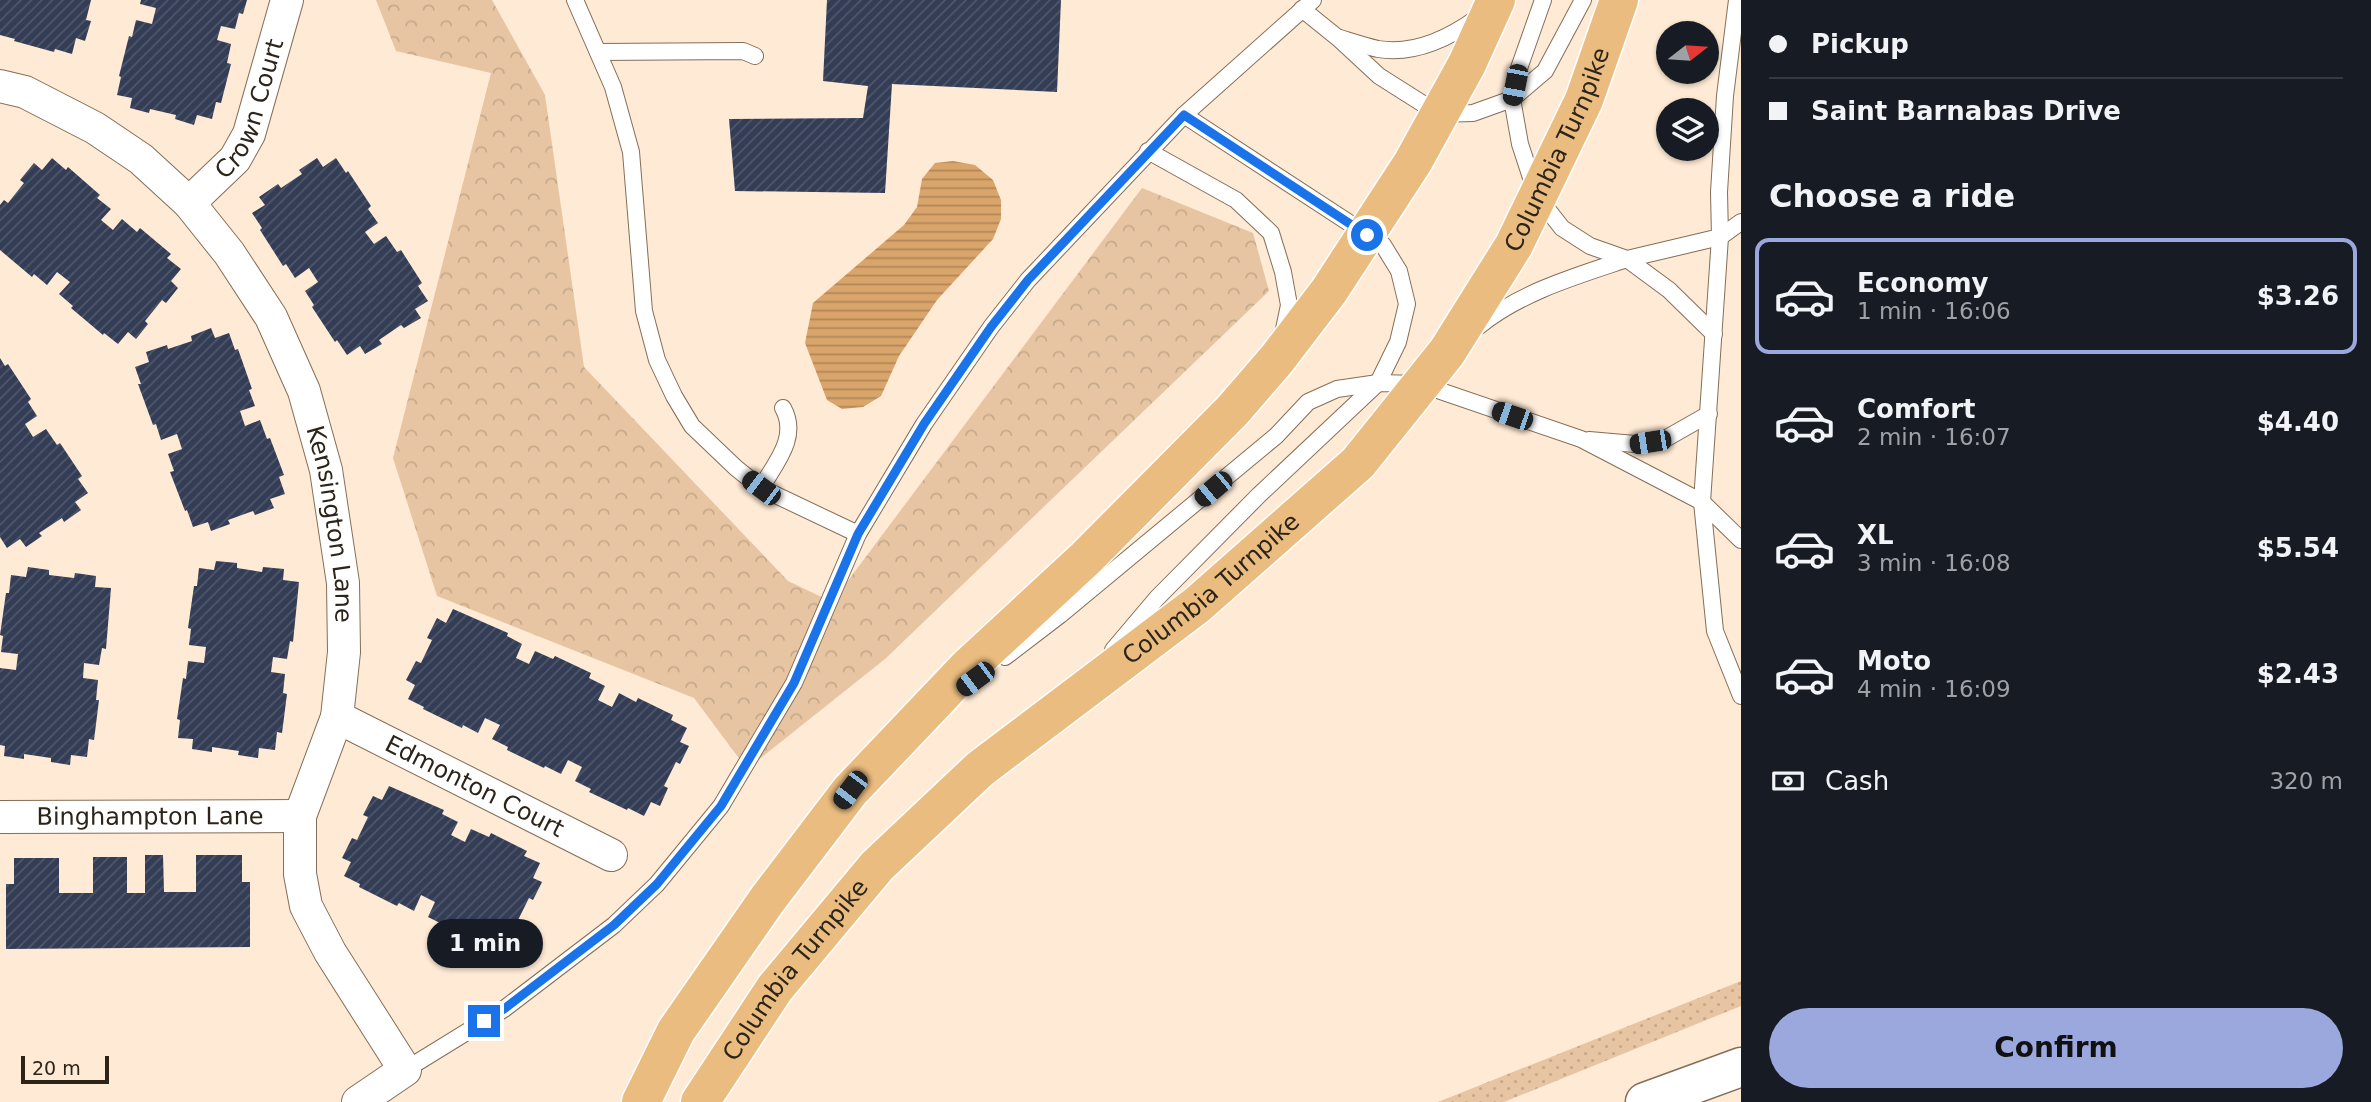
<!DOCTYPE html>
<html lang="en">
<head>
<meta charset="utf-8">
<style>
	:root { --surface:#171b24; --page:#20242c; --text:#f1f3f6; --muted:#9ea1a6; --line:#363941; --accent:#9ba8dd }
	body { margin:0; font-family:"DejaVu Sans",sans-serif; background:var(--page); color:var(--text); height:100vh; display:flex; flex-direction:column; font-size:26px; white-space:nowrap }
	* { box-sizing:border-box; margin:0 }
	p { font-size:23px; color:var(--muted) }
	.icon { flex:none; width:38px; height:38px; fill:none; stroke:currentColor; stroke-width:2; stroke-linecap:round; stroke-linejoin:round }
	.map { position:relative; flex:1; overflow:hidden }
	.side { display:flex; flex-direction:column; background:var(--surface); width:630px }
	.side>* { flex:none }
	.guide { display:grid; align-content:center; height:154px; padding:0 28px; background:var(--surface) }
	.needle { width:46px; rotate:73deg }
	.tools { position:absolute; left:1656px; top:21px; display:grid; gap:14px }
	.tools a { display:grid; place-items:center; width:63px; height:63px; border-radius:50%; background:var(--surface); box-shadow:0 2px 5px #0004; font-size:35px }
	.scale { position:absolute; left:21px; bottom:18px; width:88px; box-sizing:border-box; padding-left:7px; border:4px solid #2c2319; border-top:0; font-size:19px; line-height:24px; white-space:nowrap; color:#2c2319; -webkit-text-stroke:5px #feead5; paint-order:stroke }
	.end { position:absolute; width:32px; height:32px; margin:-16px; border:9px solid #1a73e8; background:#fff; box-shadow:0 0 0 4px #fff }
	.from { border-radius:50% }
	.bubble { position:absolute; height:49px; border-radius:24px; background:var(--surface); box-shadow:0 2px 5px #0004; font-size:23px; font-weight:700; line-height:49px; text-align:center }
	.car { position:absolute; width:21px; height:42px; margin:-21px -10px; border-radius:9px; box-shadow:0 0 5px 2px #0007; background:linear-gradient(#222 24%,#8ab4d8 0 40%,#222 0 76%,#8ab4d8 0 86%,#222 0) }
	.guide b { display:flex; align-items:center; gap:24px; height:66px; font-size:26px }
	.guide b+b { border-top:2px solid var(--line) }
	.guide i { width:18px; height:18px; background:var(--text) }
	ul { padding:0; list-style:none }
	li { display:flex; align-items:center; gap:21px; height:116px; margin:0 14px 10px; padding:0 14px; border:4px solid transparent; border-radius:14px }
	li div { flex:1 }
	li b { display:block; font-size:26px }
	li em { font-style:normal; font-weight:700 }
	li.on { border-color:var(--accent) }
	li>.icon { width:63px; height:63px; stroke-width:1.5 }
	h2 { padding:0 28px; font-size:32px; line-height:84px }
	.pay { display:flex; align-items:center; gap:18px; height:77px; padding:0 28px; font-size:26px }
	.pay p { margin-inline-start:auto }
	.button { display:flex; gap:14px; margin-top:auto; padding:14px 28px }
	.button a { flex:1; height:80px; border-radius:42px; background:var(--accent); color:#111; font-size:28px; font-weight:700; line-height:80px; text-align:center }
	main { display:flex; flex:1; min-height:0 }
	.map>svg:first-child { display:block }
</style>
</head>
<body>
<main>
<div class="map">
<svg width="1741" height="1102" viewBox="0 0 1741 1102">
	<defs>
		<pattern id="grass-dots" width="8" height="8" patternUnits="userSpaceOnUse" patternTransform="scale(1.75)"><rect width="8" height="8" fill="#e7c5a2"/><path d="M2 2h.1M6 6h.1" fill="none" stroke="#c6a98b" stroke-width="1.8" stroke-linecap="round"/></pattern>
		<pattern id="forest-crowns" width="20" height="18" patternUnits="userSpaceOnUse" patternTransform="scale(1.75)"><rect width="20" height="18" fill="#e7c5a2"/><path d="M2 6a3 3 0 1 1 6 0M12 15a3 3 0 1 1 6 0" fill="none" stroke="#c6a98b"/></pattern>
		<pattern id="water-rules" width="6" height="5" patternUnits="userSpaceOnUse" patternTransform="scale(1.75)"><rect width="6" height="5" fill="#daa56b"/><path d="M0 2.5h6" fill="none" stroke="#b18657"/></pattern>
		<pattern id="building-hatch" width="6" height="6" patternUnits="userSpaceOnUse" patternTransform="scale(1.75)"><rect width="6" height="6" fill="#343d56"/><path d="M-1 1l2-2M0 6l6-6M5 7l2-2" fill="none" stroke="#50576a"/></pattern>
	</defs>
	<rect width="100%" height="100%" fill="#feead5"/>
	<!-- grass -->
	<path fill="url(#grass-dots)" d="M 1741,981 L 1741,1006 L 1504,1102 L 1438,1102 Z"/>
	<!-- forest -->
	<path fill="url(#forest-crowns)" d="M 376,0 L 492,0 L 545,95 L 584,367 L 788,581 L 832,602 L 1142,188 L 1253,233 L 1269,291 L 885,659 L 747,769 L 694,698 L 437,596 L 393,458 L 491,73 L 396,51 Z"/>
	<!-- water -->
	<path fill="url(#water-rules)" d="M 953,161 L 975,165 L 993,180 L 1001,200 L 1001,219 L 993,239 L 937,300 L 899,356 L 881,396 L 863,407 L 842,409 L 827,400 L 805,343 L 813,303 L 904,225 L 917,207 L 922,179 L 935,163 Z"/>
	<!-- building -->
	<g fill="url(#building-hatch)">
		<path d="M 0,0 L 91,0 L 86,20 L 91,21 L 85,41 L 76,38 L 72,54 L 55,49 L 54,52 L 14,41 L 15,39 L 0,35 Z"/>
		<path d="M 141,0 L 247,0 L 243,14 L 239,13 L 235,29 L 221,26 L 217,40 L 231,44 L 227,63 L 231,64 L 221,103 L 216,102 L 212,119 L 197,115 L 194,125 L 175,119 L 176,115 L 150,109 L 149,113 L 130,108 L 132,98 L 117,95 L 121,77 L 119,76 L 129,36 L 132,37 L 136,20 L 152,24 L 156,8 L 140,4 Z"/>
		<path d="M 827,0 L 1061,0 L 1057,92 L 892,84 L 885,193 L 735,191 L 729,119 L 863,118 L 868,86 L 823,81 Z"/>
		<path d="M 52,158 L 66,170 L 68,167 L 100,195 L 97,198 L 111,209 L 101,220 L 113,230 L 122,219 L 137,232 L 140,228 L 171,254 L 167,258 L 181,269 L 171,281 L 178,288 L 166,303 L 162,300 L 145,321 L 148,324 L 136,339 L 128,332 L 118,344 L 104,333 L 103,335 L 71,308 L 73,306 L 59,294 L 70,282 L 57,272 L 47,285 L 34,274 L 32,277 L 0,250 L 0,205 L 4,200 L 8,203 L 24,183 L 20,180 L 34,163 L 42,170 Z"/>
		<path d="M 317,158 L 323,167 L 336,158 L 346,173 L 348,171 L 371,206 L 368,209 L 378,223 L 365,232 L 374,244 L 386,236 L 397,252 L 401,250 L 422,283 L 418,286 L 428,301 L 415,309 L 421,318 L 404,328 L 401,325 L 379,340 L 382,344 L 365,354 L 360,346 L 347,355 L 337,340 L 335,342 L 312,307 L 314,305 L 305,291 L 318,282 L 309,268 L 295,278 L 286,264 L 283,266 L 260,230 L 262,228 L 252,213 L 265,205 L 259,197 L 278,184 L 281,188 L 302,174 L 299,170 Z"/>
		<path d="M 211,328 L 215,338 L 229,333 L 235,350 L 238,349 L 252,389 L 249,390 L 255,406 L 240,411 L 245,426 L 260,420 L 267,439 L 270,438 L 284,475 L 279,477 L 285,494 L 270,499 L 274,508 L 255,515 L 253,511 L 228,520 L 230,524 L 211,531 L 208,522 L 193,527 L 187,510 L 185,511 L 170,472 L 174,471 L 168,454 L 182,449 L 177,434 L 161,440 L 156,424 L 153,425 L 138,384 L 141,384 L 135,367 L 149,362 L 146,352 L 167,345 L 168,349 L 192,341 L 191,336 Z"/>
		<path d="M 0,358 L 5,366 L 8,364 L 31,399 L 28,402 L 37,416 L 25,424 L 33,437 L 46,429 L 57,445 L 60,443 L 82,476 L 78,479 L 88,493 L 75,502 L 81,510 L 64,522 L 62,518 L 39,533 L 42,536 L 26,547 L 20,539 L 7,548 L 0,537 Z"/>
		<path d="M 216,561 L 237,563 L 237,568 L 262,572 L 263,567 L 284,569 L 283,580 L 299,582 L 293,642 L 290,641 L 287,659 L 273,657 L 271,672 L 285,674 L 283,693 L 287,694 L 282,733 L 277,732 L 275,750 L 259,748 L 258,758 L 238,755 L 239,751 L 212,747 L 212,752 L 192,749 L 193,739 L 178,738 L 180,720 L 177,719 L 183,678 L 186,679 L 188,661 L 204,663 L 206,647 L 189,645 L 191,629 L 188,628 L 194,586 L 197,586 L 199,568 L 214,570 Z"/>
		<path d="M 28,567 L 49,570 L 49,575 L 74,578 L 75,573 L 96,576 L 95,587 L 111,588 L 106,649 L 102,648 L 99,665 L 84,663 L 83,678 L 98,680 L 96,700 L 99,700 L 94,740 L 89,739 L 87,757 L 71,755 L 70,765 L 51,762 L 51,758 L 24,754 L 24,759 L 4,756 L 5,746 L 0,745 L 0,668 L 16,670 L 18,654 L 1,652 L 3,636 L 0,635 L 6,593 L 9,593 L 11,575 L 26,577 Z"/>
		<path d="M 453,609 L 508,633 L 507,636 L 522,644 L 516,658 L 529,664 L 535,651 L 553,659 L 555,656 L 591,673 L 589,678 L 605,686 L 598,700 L 612,707 L 619,693 L 636,702 L 638,698 L 673,715 L 671,720 L 687,728 L 680,742 L 689,746 L 680,764 L 676,762 L 664,786 L 668,788 L 660,806 L 651,802 L 644,816 L 628,808 L 627,810 L 589,792 L 591,789 L 575,781 L 582,767 L 568,760 L 561,774 L 545,766 L 544,768 L 507,750 L 508,747 L 492,739 L 500,725 L 485,718 L 478,733 L 463,725 L 462,728 L 423,709 L 424,707 L 408,699 L 415,685 L 406,680 L 416,661 L 421,663 L 432,640 L 427,638 L 437,618 L 446,623 Z"/>
		<path d="M 389,786 L 444,810 L 442,814 L 458,822 L 451,835 L 465,842 L 471,829 L 489,837 L 491,833 L 527,851 L 524,856 L 540,863 L 533,878 L 542,882 L 533,900 L 529,898 L 517,922 L 522,924 L 513,942 L 504,937 L 497,951 L 481,944 L 480,946 L 443,927 L 444,925 L 428,917 L 435,902 L 421,895 L 414,911 L 399,903 L 397,906 L 359,887 L 360,884 L 344,876 L 351,862 L 342,858 L 352,838 L 357,840 L 368,817 L 363,815 L 373,796 L 382,800 Z"/>
		<path d="M 145,855 L 163,855 L 164,892 L 196,892 L 196,855 L 242,855 L 242,882 L 250,882 L 250,947 L 6,949 L 6,884 L 14,884 L 14,858 L 59,858 L 59,893 L 93,893 L 93,857 L 127,857 L 127,893 L 145,893 Z"/>
	</g>
	<g fill="none" stroke-linecap="round" stroke-linejoin="round">
		<defs>
			<g id="service">
				<path d="M 575,0 L 613,87 L 631,152 L 644,311 L 657,360 L 674,396 L 692,426 L 736,468 L 761,488 L 858,534"/>
				<path d="M 1543,0 L 1518,71 L 1512,99 L 1520,144 L 1537,196 L 1562,228 L 1590,246 L 1627,259 L 1720,237 L 1741,222"/>
				<path d="M 1737,0 L 1725,96 L 1719,192 L 1720,237 L 1702,502 L 1715,631 L 1741,696"/>
				<path d="M 1302,9 L 1338,38 L 1379,76 L 1439,114 L 1473,113 L 1512,99 L 1545,71 L 1583,0"/>
				<path d="M 1340,38 C 1353,42 1365,46 1378,49 C 1413,55 1449,38 1477,18"/>
				<path d="M 598,52 L 743,51 L 755,56"/>
				<path d="M 1148,151 L 1236,200 L 1271,233 L 1283,272 L 1289,305 L 1283,334"/>
				<path d="M 1479,326 C 1521,292 1576,276 1627,259 L 1669,290 L 1714,334"/>
				<path d="M 1589,440 L 1635,444 L 1665,439 L 1709,414"/>
				<path d="M 761,488 C 776,462 799,437 783,408"/>
				<path d="M 1113,650 L 1157,598 L 1259,495 L 1378,383 L 1398,342 L 1407,304 L 1399,271 L 1383,245 L 1184,115"/>
				<path d="M 1005,657 L 1060,615 L 1276,436 L 1308,402 L 1337,389 L 1378,383 L 1420,384 L 1581,439 L 1702,502 L 1741,540"/>
				<path d="M 405,1070 L 504,1009 L 614,925 L 657,884 L 721,806 L 794,683 L 858,534 L 924,424 L 991,327 L 1028,280 L 1184,115 L 1313,0"/>
			</g>
			<g id="minor">
				<path id="s1" d="M 0,86 L 25,92 L 95,128 L 141,159 L 189,203 L 229,253 L 271,317 L 304,391 L 326,470 L 343,583 L 344,652 L 337,717 L 300,816 L 300,874 L 306,906 L 330,952 L 405,1070 L 358,1102"/>
				<path id="s2" d="M 189,203 L 235,159 L 249,134 L 287,0"/>
				<path id="s3" d="M 337,717 L 611,855"/>
				<path id="s4" d="M 0,817 L 300,816"/>
			</g>
			<path id="tertiary" d="M 1645,1102 L 1741,1067"/>
			<g id="primary">
				<path d="M 641,1102 L 676,1031 L 767,900 L 850,791 L 966,669 L 1086,558 L 1233,410 L 1277,359 L 1329,291 L 1413,162 L 1467,64 L 1496,0"/>
				<path id="s5" d="M 700,1102 L 775,988 L 877,866 L 980,769 L 1197,605 L 1358,463 L 1447,352 L 1514,245 L 1584,100 L 1619,0"/>
			</g>
		</defs>
		<!-- service casing -->
		<use href="#service" stroke="#846e57" stroke-width="18"/>
		<!-- minor casing -->
		<use href="#minor" stroke="#846e57" stroke-width="34"/>
		<!-- tertiary casing -->
		<use href="#tertiary" stroke="#846e57" stroke-width="41"/>
		<!-- primary casing -->
		<use href="#primary" stroke="#fff" stroke-width="41"/>
		<!-- service -->
		<use href="#service" stroke="#fff" stroke-width="16"/>
		<!-- minor -->
		<use href="#minor" stroke="#fff" stroke-width="32"/>
		<!-- tertiary -->
		<use href="#tertiary" stroke="#fff" stroke-width="38"/>
		<!-- primary -->
		<use href="#primary" stroke="#eabc7f" stroke-width="38"/>
	</g>
	<g fill="none" stroke-linecap="round" stroke-linejoin="round">
		<!-- route -->
		<path stroke="#1a73e8" stroke-width="9" d="M 484,1021 L 504,1009 L 614,925 L 657,884 L 721,806 L 794,683 L 858,534 L 924,424 L 991,327 L 1028,280 L 1184,115 L 1367,235"/>
	</g>
	<g text-anchor="middle" dominant-baseline="central" stroke-width="7" stroke-linejoin="round" paint-order="stroke">
		<!-- street labels -->
		<g font-size="24" fill="#2c2319" stroke="#feead5">
			<text stroke="none"><textPath href="#s2" startOffset="116">Crown Court</textPath></text>
			<text stroke="none"><textPath href="#s5" startOffset="1297">Columbia Turnpike</textPath></text>
			<text stroke="none"><textPath href="#s1" startOffset="583">Kensington Lane</textPath></text>
			<text stroke="none"><textPath href="#s5" startOffset="730">Columbia Turnpike</textPath></text>
			<text stroke="none"><textPath href="#s3" startOffset="154">Edmonton Court</textPath></text>
			<text stroke="none"><textPath href="#s4" startOffset="150">Binghampton Lane</textPath></text>
			<text stroke="none"><textPath href="#s5" startOffset="163">Columbia Turnpike</textPath></text>
		</g>
	</g>
</svg>
<div class="tools">
<a><svg class="needle" viewBox="-14 -14 28 28"><path d="M0-13l5 13h-10z" fill="#e53935"/><path d="M0 13l5-13h-10z" fill="#9ea1a6"/></svg></a>
<a><svg class="icon" aria-label="layers" viewBox="0 0 24 24"><path d="M12 4l9 5-9 5-9-5zM3 14l9 5 9-5"/></svg></a>
</div>
<div class="scale">20 m</div>
<i class="end from" style="left:1367px;top:235px"></i>
<i class="end" style="left:484px;top:1021px"></i>
<div class="bubble" style="left:427px;top:919px;width:116px">1 min</div>
<i class="car" style="left:1515px;top:85px;rotate:191deg"></i>
<i class="car" style="left:1512px;top:416px;rotate:289deg"></i>
<i class="car" style="left:1650px;top:442px;rotate:261deg"></i>
<i class="car" style="left:761px;top:488px;rotate:307deg"></i>
<i class="car" style="left:1213px;top:489px;rotate:230deg"></i>
<i class="car" style="left:975px;top:679px;rotate:233deg"></i>
<i class="car" style="left:850px;top:790px;rotate:217deg"></i>
</div>
<section class="side">
<div class="guide">
<b><i class="from"></i>Pickup</b>
<b><i></i>Saint Barnabas Drive</b>
</div>
<h2>Choose a ride</h2>
<ul>
<li class="on"><svg class="icon" aria-label="car" viewBox="0 0 24 24"><path d="M5 17H2v-5l4-1 3-4h7l3 4 3 1v5h-3M9 17h6M6 11h13"/><circle cx="7" cy="17" r="2"/><circle cx="17" cy="17" r="2"/></svg><div><b>Economy</b><p>1 min · 16:06</p></div><em>$3.26</em></li>
<li><svg class="icon" aria-label="car" viewBox="0 0 24 24"><path d="M5 17H2v-5l4-1 3-4h7l3 4 3 1v5h-3M9 17h6M6 11h13"/><circle cx="7" cy="17" r="2"/><circle cx="17" cy="17" r="2"/></svg><div><b>Comfort</b><p>2 min · 16:07</p></div><em>$4.40</em></li>
<li><svg class="icon" aria-label="car" viewBox="0 0 24 24"><path d="M5 17H2v-5l4-1 3-4h7l3 4 3 1v5h-3M9 17h6M6 11h13"/><circle cx="7" cy="17" r="2"/><circle cx="17" cy="17" r="2"/></svg><div><b>XL</b><p>3 min · 16:08</p></div><em>$5.54</em></li>
<li><svg class="icon" aria-label="car" viewBox="0 0 24 24"><path d="M5 17H2v-5l4-1 3-4h7l3 4 3 1v5h-3M9 17h6M6 11h13"/><circle cx="7" cy="17" r="2"/><circle cx="17" cy="17" r="2"/></svg><div><b>Moto</b><p>4 min · 16:09</p></div><em>$2.43</em></li>
</ul>
<div class="pay"><svg class="icon" aria-label="cash" viewBox="0 0 24 24"><path d="M3 7h18v10H3z"/><circle cx="12" cy="12" r="2"/></svg>Cash<p>320 m</p></div>
<div class="button"><a>Confirm</a></div>
</section>
</main>
</body>
</html>
